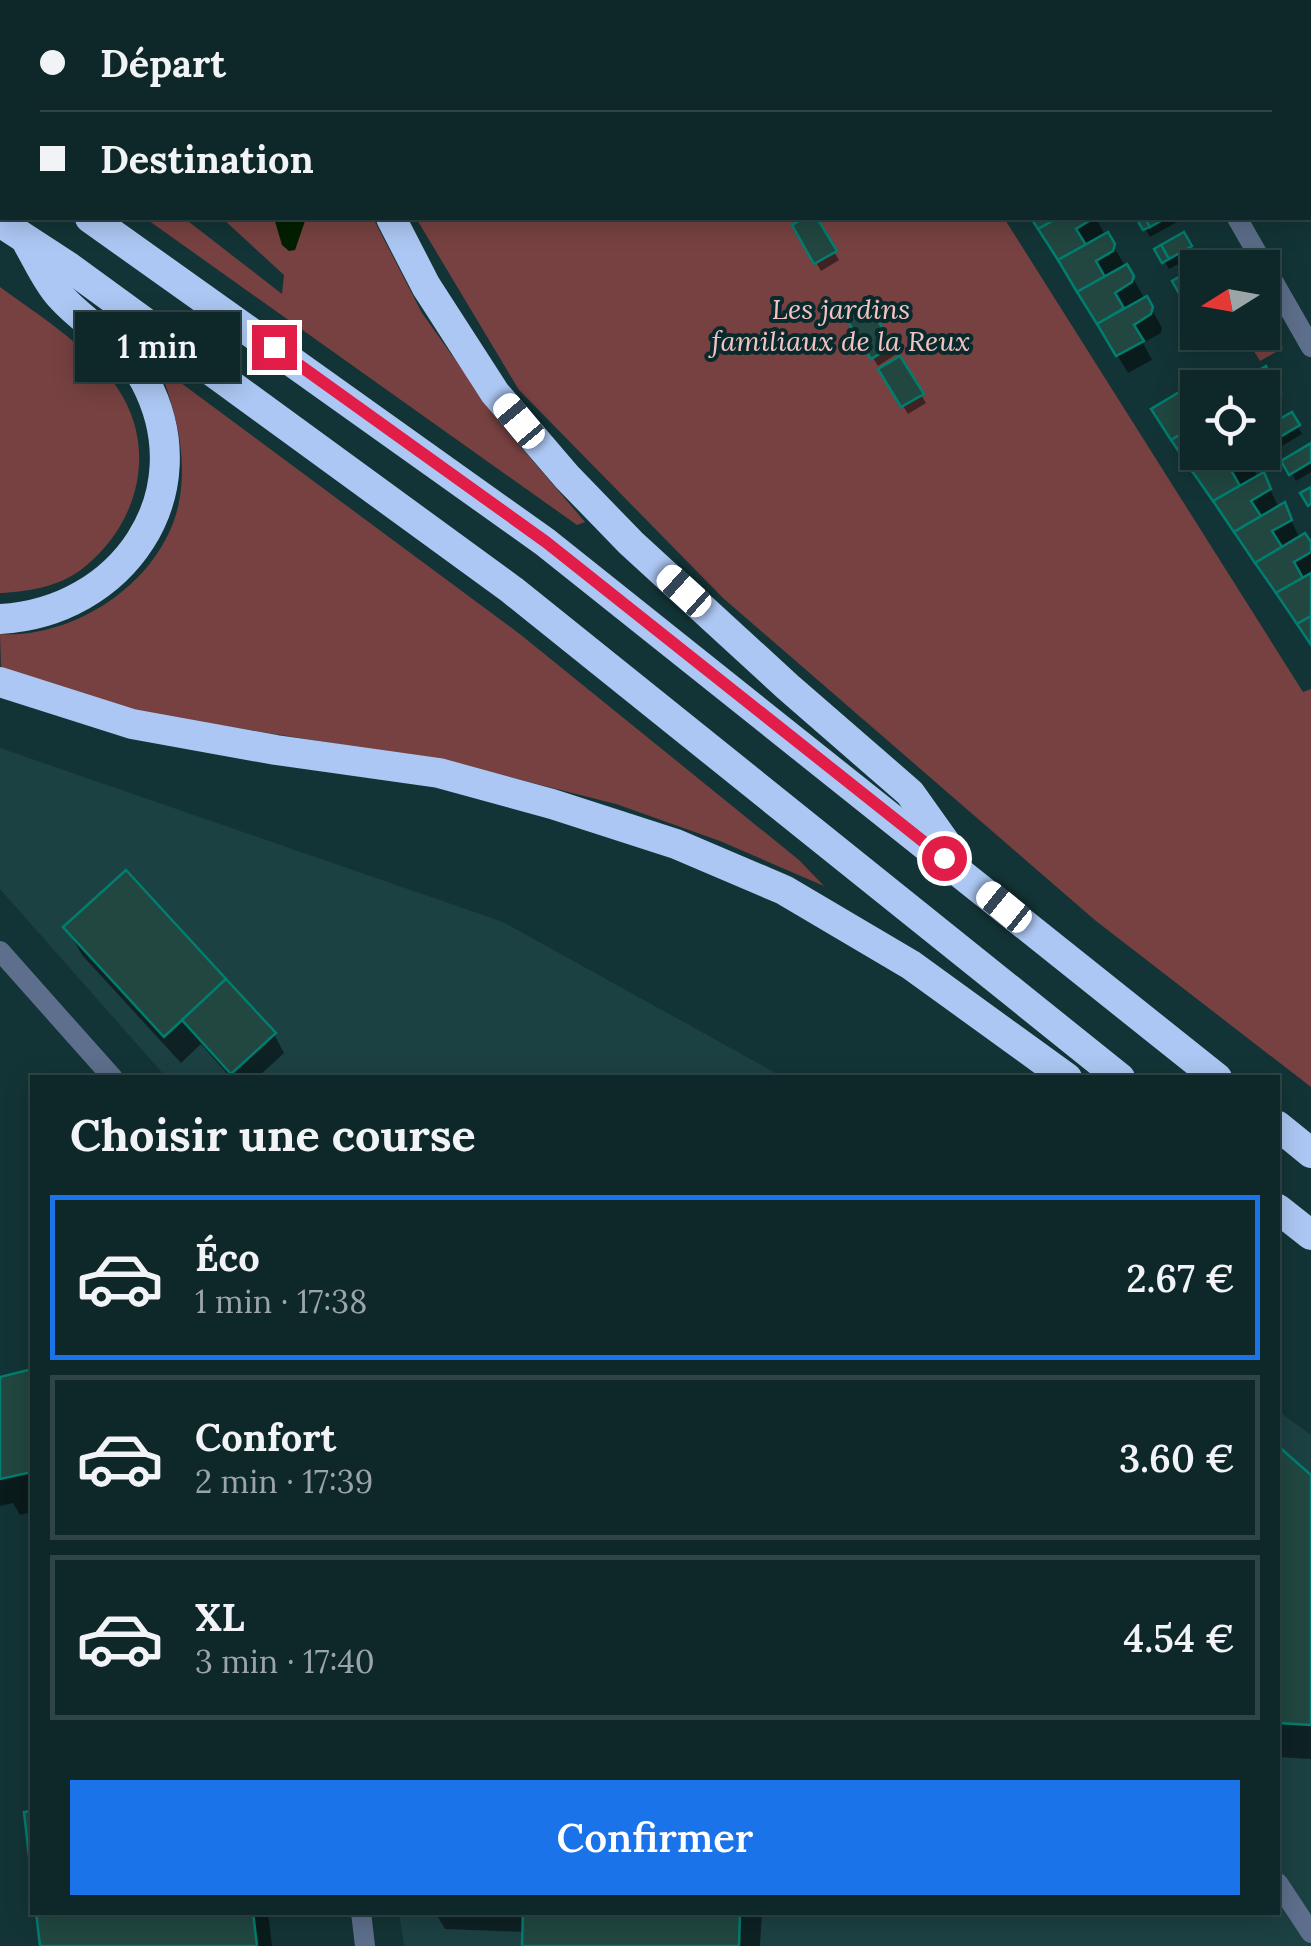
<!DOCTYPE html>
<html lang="fr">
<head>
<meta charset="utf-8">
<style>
	:root { --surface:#0e2728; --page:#1c3334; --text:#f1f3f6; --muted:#9ba5a8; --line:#2e4445; --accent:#1a73e8 }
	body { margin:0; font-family:Lora,serif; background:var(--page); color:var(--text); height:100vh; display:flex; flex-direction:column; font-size:38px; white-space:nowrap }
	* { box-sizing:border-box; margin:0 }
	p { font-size:32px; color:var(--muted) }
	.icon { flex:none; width:55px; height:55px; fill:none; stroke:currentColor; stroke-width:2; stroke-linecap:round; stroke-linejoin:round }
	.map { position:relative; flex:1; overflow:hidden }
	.panel { position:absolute; left:30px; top:1075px; width:1250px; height:840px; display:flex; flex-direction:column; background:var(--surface); border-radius:0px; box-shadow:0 5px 25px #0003,0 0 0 2px var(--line) }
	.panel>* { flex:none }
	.banner { position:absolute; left:0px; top:0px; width:1312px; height:220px; box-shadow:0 5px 25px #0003,0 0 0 2px var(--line); display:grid; align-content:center; height:220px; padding:0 40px; background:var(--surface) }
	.needle { width:65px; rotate:259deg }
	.buttons { position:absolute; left:1180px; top:250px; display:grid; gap:20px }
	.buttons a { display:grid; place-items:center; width:100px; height:100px; border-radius:0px; background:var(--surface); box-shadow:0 5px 25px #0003,0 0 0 2px var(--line); font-size:50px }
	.end { position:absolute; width:45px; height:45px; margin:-22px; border:12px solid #e11d48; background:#fff; box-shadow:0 0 0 5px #fff }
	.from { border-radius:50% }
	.bubble { position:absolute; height:70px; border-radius:0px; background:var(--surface); box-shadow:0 5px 25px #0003,0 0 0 2px var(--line); font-size:32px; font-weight:600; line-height:70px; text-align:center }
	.car { position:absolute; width:30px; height:60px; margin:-30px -15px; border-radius:12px; box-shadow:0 0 8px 2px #0007; background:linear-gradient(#fff 24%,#345 0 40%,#fff 0 76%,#345 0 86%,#fff 0) }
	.banner b { display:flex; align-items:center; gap:35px; height:95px; font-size:38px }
	.banner b+b { border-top:2px solid var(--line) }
	.banner i { width:25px; height:25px; background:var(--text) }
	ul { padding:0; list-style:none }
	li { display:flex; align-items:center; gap:30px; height:165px; margin:0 20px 15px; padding:0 20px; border:5px solid var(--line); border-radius:0px }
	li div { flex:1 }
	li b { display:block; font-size:38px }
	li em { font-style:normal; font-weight:600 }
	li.on { border-color:var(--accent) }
	li>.icon { width:90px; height:90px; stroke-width:1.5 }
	h2 { padding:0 40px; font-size:45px; line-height:120px }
	.action { display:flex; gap:20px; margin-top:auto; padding:20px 40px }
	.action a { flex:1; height:115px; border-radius:0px; background:var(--accent); color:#fff; font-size:40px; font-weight:600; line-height:115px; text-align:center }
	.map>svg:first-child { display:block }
</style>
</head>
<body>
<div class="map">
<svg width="1311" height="1946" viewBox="0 0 1311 1946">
	<rect width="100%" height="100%" fill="#133436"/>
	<!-- built -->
	<g fill="#1c4143">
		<path d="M 0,748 L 503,922 L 783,1077 L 166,1077 L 0,889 Z"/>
		<path d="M 1278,1411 L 1311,1435 L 1311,1946 L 404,1946 L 399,1913 L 1278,1912 Z"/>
	</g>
	<!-- green -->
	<g fill="#774141">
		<path d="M 0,0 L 104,0 L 104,2 L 2,2 L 2,73 Z"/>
		<path d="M 338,0 L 898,0 L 899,2 L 339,2 Z"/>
		<path d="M 145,218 L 184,218 L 282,294 L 284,275 L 222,218 L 373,218 L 422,313 L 498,420 L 585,522 L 577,525 Z"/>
		<path d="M 416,218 L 1004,218 L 1303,692 L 1311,689 L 1311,1087 L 1096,921 L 723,598 L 519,390 Z"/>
		<path d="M 0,287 C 40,316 86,345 116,386 C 159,447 139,525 82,569 C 60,586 31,591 3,593 L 0,593 Z"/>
		<path d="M 1263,314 L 1283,348 L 1260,361 L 1243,333 L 1262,332 Z"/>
		<path d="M 173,377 L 521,635 L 799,860 L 824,886 L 720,841 L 616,804 L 450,762 L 143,713 L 1,668 L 0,634 C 76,639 164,580 179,502 C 187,460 178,421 164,381 Z"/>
	</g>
	<!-- water -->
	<path fill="#031f00" d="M 274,218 L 306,218 L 295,250 L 289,251 L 282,245 Z"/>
	<!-- shadow -->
	<g fill="#0007">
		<path d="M 1189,0 L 1253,0 L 1248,2 Z"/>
		<path d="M 809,218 L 814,218 L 839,260 L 821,271 L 795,226 Z"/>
		<path d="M 1034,218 L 1096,218 L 1104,233 L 1103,238 L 1107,236 L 1124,264 L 1122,270 L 1127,267 L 1143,296 L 1141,302 L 1146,299 L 1162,328 L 1161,333 L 1143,343 L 1152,360 L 1128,373 Z"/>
		<path d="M 1139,218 L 1174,218 L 1177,222 L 1150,237 Z"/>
		<path d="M 1184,235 L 1195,255 L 1169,269 L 1158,250 Z"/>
		<path d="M 1198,269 L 1198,295 L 1187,302 L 1175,282 Z"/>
		<path d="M 869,310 L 895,355 L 878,366 L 850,321 Z"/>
		<path d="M 899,359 L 926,403 L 908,414 L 881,370 Z"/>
		<path d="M 1265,370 L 1283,403 L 1262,415 L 1262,388 Z"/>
		<path d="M 1198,388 L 1198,452 L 1246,452 L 1258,478 L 1263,475 L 1279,508 L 1284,505 L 1300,539 L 1311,548 L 1311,643 L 1164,428 Z"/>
		<path d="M 1291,415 L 1302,434 L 1277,449 L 1266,430 Z"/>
		<path d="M 1311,448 L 1311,472 L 1296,481 L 1285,462 Z"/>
		<path d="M 67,928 L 274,1034 L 284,1053 L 257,1078 L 231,1078 L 201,1044 L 181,1063 L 82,955 Z"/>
		<path d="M 32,1372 L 32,1512 L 20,1515 L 13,1503 L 0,1506 L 0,1380 Z"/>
		<path d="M 1278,1449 L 1311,1478 L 1311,1759 L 1278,1757 Z"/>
		<path d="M 39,1912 L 268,1912 L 272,1946 L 43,1946 Z"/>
		<path d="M 435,1912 L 762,1912 L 760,1946 L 524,1946 L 525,1932 L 445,1929 Z"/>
	</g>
	<!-- building -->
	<g fill="#214740" stroke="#017e6f" stroke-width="2.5">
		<path d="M 916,0 L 975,0 L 976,2 L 917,2 Z"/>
		<path d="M 804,218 L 817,218 L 837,251 L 814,264 L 792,225 Z"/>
		<path d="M 1031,218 L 1058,218 L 1038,229 Z"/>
		<path d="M 1058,218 L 1094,218 L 1076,229 L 1086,245 L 1058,260 L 1038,229 Z"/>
		<path d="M 1136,218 L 1145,218 L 1150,227 L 1143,230 Z"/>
		<path d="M 1145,218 L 1166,218 L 1150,227 Z"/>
		<path d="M 1108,232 L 1115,244 L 1113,251 L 1096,261 L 1105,277 L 1077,292 L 1058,260 Z"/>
		<path d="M 1184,232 L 1192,246 L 1169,259 L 1161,245 Z"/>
		<path d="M 1161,245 L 1169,259 L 1162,263 L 1154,249 Z"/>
		<path d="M 1127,264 L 1134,276 L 1132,282 L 1115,293 L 1124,308 L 1097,324 L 1077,292 Z"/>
		<path d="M 1203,264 L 1205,268 L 1198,268 L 1198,285 L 1186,291 L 1179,277 Z"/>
		<path d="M 1179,277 L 1186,291 L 1180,295 L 1172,281 Z"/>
		<path d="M 1147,296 L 1153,307 L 1151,314 L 1134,325 L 1144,341 L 1116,356 L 1097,324 Z"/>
		<path d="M 870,307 L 893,346 L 871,359 L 847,320 Z"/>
		<path d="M 900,356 L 924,394 L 901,407 L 878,369 Z"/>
		<path d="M 1266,366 L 1273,380 L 1260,388 L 1238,388 L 1236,383 Z"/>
		<path d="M 1201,379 L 1206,388 L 1198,388 L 1198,403 L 1189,409 L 1198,424 L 1171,440 L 1151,409 Z"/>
		<path d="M 1273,380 L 1281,393 L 1262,404 L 1262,388 L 1260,388 Z"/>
		<path d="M 1292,412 L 1300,425 L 1270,443 L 1262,429 Z"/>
		<path d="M 1198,424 L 1198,452 L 1219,454 L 1192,471 L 1171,440 Z"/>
		<path d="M 1311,443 L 1311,462 L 1289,475 L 1281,461 Z"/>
		<path d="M 1222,452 L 1250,452 L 1250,459 L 1231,470 L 1240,486 L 1213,501 L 1192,471 Z"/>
		<path d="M 1264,472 L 1271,489 L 1251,501 L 1261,516 L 1234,532 L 1213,501 Z"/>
		<path d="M 1311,487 L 1311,504 L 1308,506 L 1300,493 Z"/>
		<path d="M 1285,502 L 1292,520 L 1272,531 L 1282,547 L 1255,563 L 1234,532 Z"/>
		<path d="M 1305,533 L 1311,542 L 1311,552 L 1294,562 L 1303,578 L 1276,593 L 1255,563 Z"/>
		<path d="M 1311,573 L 1311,616 L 1297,624 L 1276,593 Z"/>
		<path d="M 1311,616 L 1311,645 L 1297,624 Z"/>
		<path d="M 126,870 L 226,979 L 164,1037 L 63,927 Z"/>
		<path d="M 226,979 L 276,1033 L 231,1074 L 182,1020 Z"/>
		<path d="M 32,1369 L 32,1472 L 0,1479 L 0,1377 Z"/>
		<path d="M 1278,1446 L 1311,1475 L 1311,1725 L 1278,1723 Z"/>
		<path d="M 32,1811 L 32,1883 L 24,1812 Z"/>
		<path d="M 36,1912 L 253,1912 L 257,1946 L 40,1946 Z"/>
		<path d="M 523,1912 L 740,1912 L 739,1946 L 522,1946 Z"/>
	</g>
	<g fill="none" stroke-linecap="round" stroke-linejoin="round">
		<!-- minor -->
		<g stroke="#5d6f8c" stroke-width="20">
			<path d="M 1120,0 L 1121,2"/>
			<path d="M 1262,2 L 1266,0"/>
			<path d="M 1237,218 L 1311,347"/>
			<path d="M 0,951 L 113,1078"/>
			<path d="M 1278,1883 L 1311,1933"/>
			<path d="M 361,1912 L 365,1946"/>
		</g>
		<!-- motorway -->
		<g stroke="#acc7f3" stroke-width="30">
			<path d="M 309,0 L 310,2"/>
			<path d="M 0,161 L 2,163"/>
			<path d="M 90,218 L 545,542 L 1217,1078"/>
			<path d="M 391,218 L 426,286 L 495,393 L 567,477 L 631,543 L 788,687 L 910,793 L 952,852"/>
			<path d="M 0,222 L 69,267 L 512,590 L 1120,1078"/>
			<path d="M 0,619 C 121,613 205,495 145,381 C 125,343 87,327 60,296 C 47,282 38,261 28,244"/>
			<path d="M 0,682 L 132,724 L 276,750 L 439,773 L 552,804 L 676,844 L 784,890 L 911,965 L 1067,1078"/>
			<path d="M 1278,1126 L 1311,1153"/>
			<path d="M 1278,1209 L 1311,1235"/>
		</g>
	</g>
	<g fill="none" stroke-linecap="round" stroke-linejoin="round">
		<!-- route -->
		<path stroke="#e11d48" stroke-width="12" d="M 274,347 L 546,542 L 944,858"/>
	</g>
	<g text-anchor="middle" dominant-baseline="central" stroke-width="8" stroke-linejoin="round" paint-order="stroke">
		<!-- park labels -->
		<g font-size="28" font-style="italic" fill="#f4c2c0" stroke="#082a2c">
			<text x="841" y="309">Les jardins<tspan x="841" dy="32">familiaux de la Reux</tspan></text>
		</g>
	</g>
</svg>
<div class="buttons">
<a><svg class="needle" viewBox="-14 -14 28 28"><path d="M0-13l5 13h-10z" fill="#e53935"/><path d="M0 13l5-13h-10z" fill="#9ba5a8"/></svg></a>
<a><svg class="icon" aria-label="locate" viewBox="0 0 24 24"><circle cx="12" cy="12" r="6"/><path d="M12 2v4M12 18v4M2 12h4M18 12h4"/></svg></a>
</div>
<i class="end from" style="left:944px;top:858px"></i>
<i class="end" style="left:274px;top:347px"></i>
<div class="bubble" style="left:75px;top:312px;width:165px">1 min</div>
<i class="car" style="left:519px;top:421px;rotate:320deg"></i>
<i class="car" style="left:684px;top:591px;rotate:312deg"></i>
<i class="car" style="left:1004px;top:907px;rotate:309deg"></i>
<div class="banner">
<b><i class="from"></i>Départ</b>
<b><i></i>Destination</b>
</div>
<section class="panel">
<h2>Choisir une course</h2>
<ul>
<li class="on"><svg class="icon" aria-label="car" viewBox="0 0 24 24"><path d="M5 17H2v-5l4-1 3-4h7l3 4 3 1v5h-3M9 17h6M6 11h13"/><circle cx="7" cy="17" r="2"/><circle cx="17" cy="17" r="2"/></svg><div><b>Éco</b><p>1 min · 17:38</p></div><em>2.67 €</em></li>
<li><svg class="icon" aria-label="car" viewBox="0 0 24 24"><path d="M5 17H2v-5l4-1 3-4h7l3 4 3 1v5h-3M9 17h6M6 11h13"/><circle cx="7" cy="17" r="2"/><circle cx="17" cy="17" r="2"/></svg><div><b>Confort</b><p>2 min · 17:39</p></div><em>3.60 €</em></li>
<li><svg class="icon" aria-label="car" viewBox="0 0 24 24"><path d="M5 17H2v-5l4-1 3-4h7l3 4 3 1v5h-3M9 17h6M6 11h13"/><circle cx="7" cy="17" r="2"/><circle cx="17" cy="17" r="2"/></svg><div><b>XL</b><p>3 min · 17:40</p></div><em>4.54 €</em></li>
</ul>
<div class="action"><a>Confirmer</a></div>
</section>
</div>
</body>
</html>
